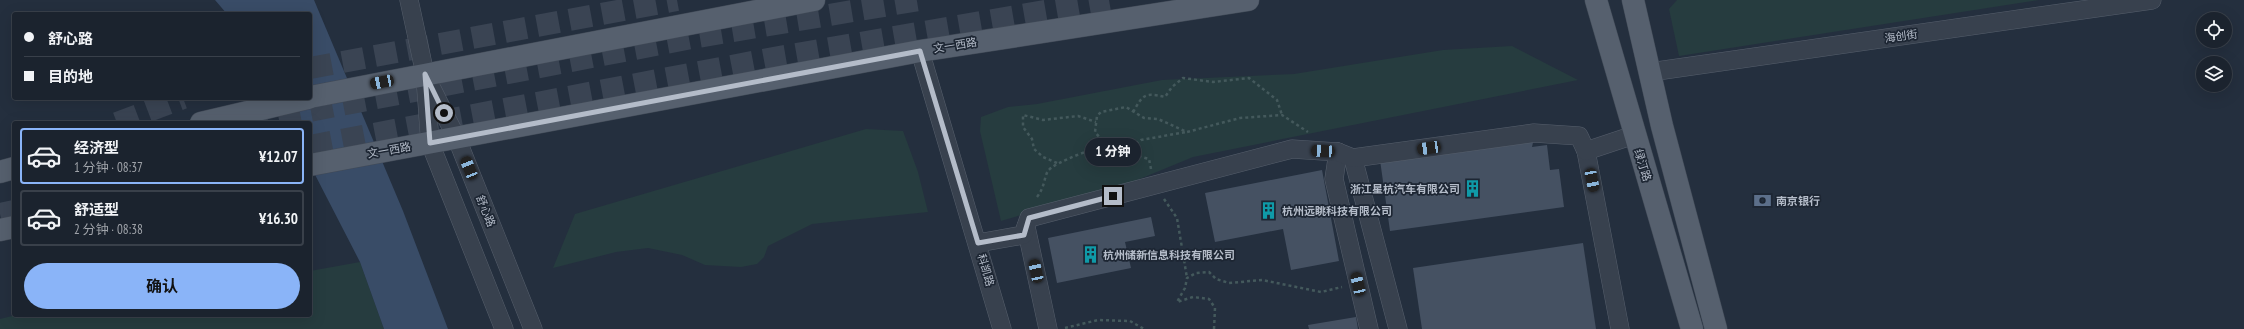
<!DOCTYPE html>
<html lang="zh">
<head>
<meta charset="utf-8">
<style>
	:root { --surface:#1b232e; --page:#242b36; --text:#f1f3f6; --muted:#a0a4aa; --line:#39404a; --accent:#8ab4f8 }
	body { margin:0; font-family:"PT Sans Narrow","Noto Sans SC",sans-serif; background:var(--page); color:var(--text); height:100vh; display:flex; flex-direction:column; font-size:15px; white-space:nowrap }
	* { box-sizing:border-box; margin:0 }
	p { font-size:13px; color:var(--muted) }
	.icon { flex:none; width:22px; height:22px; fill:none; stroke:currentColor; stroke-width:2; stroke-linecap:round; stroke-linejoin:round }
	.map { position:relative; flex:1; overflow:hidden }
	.side { position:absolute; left:12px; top:121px; width:300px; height:196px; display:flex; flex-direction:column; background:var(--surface); border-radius:4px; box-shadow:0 4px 16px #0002,0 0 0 1px var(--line) }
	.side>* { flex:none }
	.top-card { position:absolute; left:12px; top:12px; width:300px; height:88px; border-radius:4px; box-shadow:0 4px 16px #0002,0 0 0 1px var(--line); display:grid; align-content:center; height:88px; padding:0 12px; background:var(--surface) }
	.controls { position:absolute; left:2196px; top:12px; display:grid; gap:8px }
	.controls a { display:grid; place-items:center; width:36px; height:36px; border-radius:50%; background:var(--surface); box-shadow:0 4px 16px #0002,0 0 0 1px var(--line); font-size:20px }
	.end { position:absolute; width:18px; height:18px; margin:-9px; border:5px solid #b4bcc9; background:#111; box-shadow:0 0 0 2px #111 }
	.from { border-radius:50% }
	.bubble { position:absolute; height:28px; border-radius:14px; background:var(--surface); box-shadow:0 4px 16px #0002,0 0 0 1px var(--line); font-size:13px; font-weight:700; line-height:28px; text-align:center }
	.car { position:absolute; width:12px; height:24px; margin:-12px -6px; border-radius:5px; box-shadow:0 0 3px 1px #0007; background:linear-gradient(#222 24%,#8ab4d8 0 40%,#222 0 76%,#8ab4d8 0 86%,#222 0) }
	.top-card b { display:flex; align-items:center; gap:14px; height:38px; font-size:15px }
	.top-card b+b { border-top:1px solid var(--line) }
	.top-card i { width:10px; height:10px; background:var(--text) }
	ul { padding:7px 0 0; list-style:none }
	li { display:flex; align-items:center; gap:12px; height:56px; margin:0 8px 6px; padding:0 4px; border:2px solid var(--line); border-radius:4px }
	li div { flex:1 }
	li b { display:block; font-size:15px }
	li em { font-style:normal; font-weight:700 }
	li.on { border-color:var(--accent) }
	li>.icon { width:36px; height:36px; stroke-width:1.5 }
	.cta { display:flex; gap:8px; margin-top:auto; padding:8px 12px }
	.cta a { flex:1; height:46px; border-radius:24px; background:var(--accent); color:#111; font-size:16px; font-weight:700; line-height:46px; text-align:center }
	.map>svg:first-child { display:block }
</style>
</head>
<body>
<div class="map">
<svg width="2244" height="329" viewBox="0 0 2244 329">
	<rect width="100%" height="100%" fill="#242f3e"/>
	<!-- green -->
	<g fill="#263c3f">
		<path d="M 1677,0 L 2039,0 L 1679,56 L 1669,9 Z"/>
		<path d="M 1512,46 L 1578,80 L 1193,157 L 1130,183 L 1001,221 L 980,131 L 981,117 L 1008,107 L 1037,104 L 1162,80 L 1294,74 L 1443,50 Z"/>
		<path d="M 866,129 L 903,131 L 918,172 L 928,212 L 812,224 L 768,246 L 764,257 L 757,264 L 741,267 L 705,265 L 682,255 L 648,248 L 616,252 L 553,268 L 575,214 Z"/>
		<path d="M 360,262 L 384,329 L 0,329 L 0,319 L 16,315 L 310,315 L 310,271 Z"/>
	</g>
	<!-- water -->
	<path fill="#394c67" d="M 215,0 L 314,0 L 403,211 L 448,329 L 384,329 L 360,262 L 310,165 L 310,123 L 289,123 L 276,98 L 310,98 L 310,14 L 227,14 Z"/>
	<!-- building -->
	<g fill="#455162">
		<path d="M 1534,138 L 1532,147 L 1547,145 L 1550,170 L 1559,169 L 1564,207 L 1390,231 L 1380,160 Z"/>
		<path d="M 1322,170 L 1339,261 L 1291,270 L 1283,229 L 1215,242 L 1205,193 Z"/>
		<path d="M 1151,217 L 1155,236 L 1125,242 L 1131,268 L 1057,283 L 1048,238 Z"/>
		<path d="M 1583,243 L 1596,329 L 1422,329 L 1413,268 Z"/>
		<path d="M 1356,317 L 1358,329 L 1309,329 L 1308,325 Z"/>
	</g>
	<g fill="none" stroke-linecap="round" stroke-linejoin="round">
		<!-- highway-tunnel -->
		<g stroke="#3a4453" stroke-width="22" stroke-dasharray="22 11" stroke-linecap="butt">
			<path d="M 310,68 L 677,0"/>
			<path d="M 117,123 L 183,98"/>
			<path d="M 246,123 L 697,37 L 919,0"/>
			<path d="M 310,146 L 779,57 L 1109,0"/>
			<path d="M 0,214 L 14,211"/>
		</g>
		<defs>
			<g id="minor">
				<path d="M 409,0 L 425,74 L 430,143 L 504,329"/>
				<path d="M 920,51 L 1002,329"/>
				<path d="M 1650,72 L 2152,0"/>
				<path d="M 428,81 L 457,139 L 533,329"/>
				<path d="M 1586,151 L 1620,329"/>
				<path d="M 1338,152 L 1334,179 L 1369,329"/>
				<path d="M 1353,158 L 1398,329"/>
				<path d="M 1026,227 L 1048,329"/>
				<path d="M 978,243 L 1023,235 L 1029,218 L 1292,149 L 1338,152 L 1353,158 L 1534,133 L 1579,136 L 1586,151 L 1634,135"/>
			</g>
			<g id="major">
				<path d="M 1596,0 L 1692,329"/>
				<path d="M 1633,0 L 1662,126 L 1716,329"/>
				<path d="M 310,97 L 814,0"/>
				<path d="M 201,123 L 308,98"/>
				<path d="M 310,165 L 920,51 L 1248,0"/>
				<path d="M 0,172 L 14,168"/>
				<path d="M 0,230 L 14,227"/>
			</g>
		</defs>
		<!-- minor casing -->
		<use href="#minor" stroke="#565f6c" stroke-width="19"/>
		<!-- major casing -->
		<use href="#major" stroke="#414a57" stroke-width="23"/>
		<!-- path -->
		<g stroke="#44595c" stroke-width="2.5" stroke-dasharray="3 3" stroke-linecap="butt">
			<path d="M 1133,112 C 1143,95 1144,92 1165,97 L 1172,87 L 1183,78 L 1213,82 L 1249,78 L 1277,100 L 1282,115"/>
			<path d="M 1057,163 L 1043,157 L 1034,149 L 1032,139 L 1023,127 L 1023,115 L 1043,120 L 1078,116 L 1096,122"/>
			<path d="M 1151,169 L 1149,159 C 1128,153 1108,149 1095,132 L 1097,116 L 1101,112 L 1126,107 L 1144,118 L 1158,119 L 1187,132 L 1240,118 L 1282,115 L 1308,132"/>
			<path d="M 1037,197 C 1045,187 1044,177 1048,171 C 1055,161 1099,148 1113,140 L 1132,147 L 1141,140 L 1186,132"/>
			<path d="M 1164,199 L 1177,218 L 1187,278"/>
			<path d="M 1065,328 L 1098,320 L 1130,321 L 1144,329"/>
			<path d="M 1214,329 L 1215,308 L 1209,299 L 1193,297 L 1177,302 L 1185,288 L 1187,278 L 1196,273 L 1209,272 L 1216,279 L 1229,283 L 1262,280 L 1321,292 L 1342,287"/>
		</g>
		<!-- minor -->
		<use href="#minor" stroke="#38414e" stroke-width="18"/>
		<!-- major -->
		<use href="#major" stroke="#56606e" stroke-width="22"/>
	</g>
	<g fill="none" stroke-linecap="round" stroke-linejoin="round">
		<!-- route -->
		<path stroke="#b4bcc9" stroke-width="5" d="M 444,113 L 425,74 L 430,143 L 920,51 L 978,243 L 1024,235 L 1029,218 L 1113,196"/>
	</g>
	<!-- icons -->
	<defs>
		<symbol id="building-bare" viewBox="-9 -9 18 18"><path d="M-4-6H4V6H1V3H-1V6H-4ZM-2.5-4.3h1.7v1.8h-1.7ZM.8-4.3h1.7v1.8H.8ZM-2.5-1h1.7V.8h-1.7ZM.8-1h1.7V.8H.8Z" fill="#0f9aa8" stroke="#1d2633" stroke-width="2.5" paint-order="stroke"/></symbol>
		<symbol id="bank-bare" viewBox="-9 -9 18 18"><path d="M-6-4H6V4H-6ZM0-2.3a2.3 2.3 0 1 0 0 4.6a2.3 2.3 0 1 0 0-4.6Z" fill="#5c6f8a" stroke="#1d2633" stroke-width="2.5" paint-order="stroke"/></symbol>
	</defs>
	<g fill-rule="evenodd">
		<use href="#building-bare" x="1460" y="176" width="25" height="25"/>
		<use href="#bank-bare" x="1750" y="188" width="25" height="25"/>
		<use href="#building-bare" x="1256" y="198" width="25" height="25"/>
		<use href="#building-bare" x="1078" y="242" width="25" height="25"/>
	</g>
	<g text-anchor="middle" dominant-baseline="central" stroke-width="3.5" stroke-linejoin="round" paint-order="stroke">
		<!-- street labels -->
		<g font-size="11" fill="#b4bcc9" stroke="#1d2633">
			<text transform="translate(1901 36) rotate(-8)">海创街</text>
			<text transform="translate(955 45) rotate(-9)">文一西路</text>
			<text transform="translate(389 150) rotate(-10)">文一西路</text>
			<text transform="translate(1643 165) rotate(73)">绿汀路</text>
			<text transform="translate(486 211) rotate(68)">舒心路</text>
			<text transform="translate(986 270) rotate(74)">科凯路</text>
		</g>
		<!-- poi labels -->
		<g font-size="11" font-weight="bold" fill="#b4bcc9" stroke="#1d2633" text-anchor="start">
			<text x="1460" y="189" text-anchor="end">浙江星杭汽车有限公司</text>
			<text x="1776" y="201">南京银行</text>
			<text x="1282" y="211">杭州远眺科技有限公司</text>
			<text x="1103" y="255">杭州储新信息科技有限公司</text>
		</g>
	</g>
</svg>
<div class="controls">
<a><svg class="icon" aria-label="locate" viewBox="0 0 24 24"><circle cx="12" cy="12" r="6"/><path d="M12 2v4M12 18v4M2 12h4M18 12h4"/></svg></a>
<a><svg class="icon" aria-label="layers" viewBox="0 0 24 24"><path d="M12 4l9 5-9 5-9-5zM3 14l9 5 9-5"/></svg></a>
</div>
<i class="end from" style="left:444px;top:113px"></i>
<i class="end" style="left:1113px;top:196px"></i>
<div class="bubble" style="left:1085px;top:138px;width:56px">1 分钟</div>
<i class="car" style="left:382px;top:82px;rotate:259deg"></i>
<i class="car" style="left:1429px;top:148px;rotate:262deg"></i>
<i class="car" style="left:1323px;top:151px;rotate:273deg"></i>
<i class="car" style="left:469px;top:168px;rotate:338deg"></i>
<i class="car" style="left:1592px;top:180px;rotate:169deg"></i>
<i class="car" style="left:1036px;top:271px;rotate:348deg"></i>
<i class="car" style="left:1358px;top:284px;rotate:347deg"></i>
<div class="top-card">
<b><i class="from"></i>舒心路</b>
<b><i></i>目的地</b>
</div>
<section class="side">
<ul>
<li class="on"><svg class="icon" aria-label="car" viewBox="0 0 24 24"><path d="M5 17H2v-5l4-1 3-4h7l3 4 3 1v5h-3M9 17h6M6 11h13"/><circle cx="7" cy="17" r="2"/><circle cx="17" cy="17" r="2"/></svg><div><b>经济型</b><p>1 分钟 · 08:37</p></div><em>¥12.07</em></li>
<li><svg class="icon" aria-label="car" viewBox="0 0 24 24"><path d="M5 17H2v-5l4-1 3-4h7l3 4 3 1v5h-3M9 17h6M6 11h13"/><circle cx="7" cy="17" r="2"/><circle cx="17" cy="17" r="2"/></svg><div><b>舒适型</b><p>2 分钟 · 08:38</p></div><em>¥16.30</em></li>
</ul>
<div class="cta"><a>确认</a></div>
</section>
</div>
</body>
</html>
